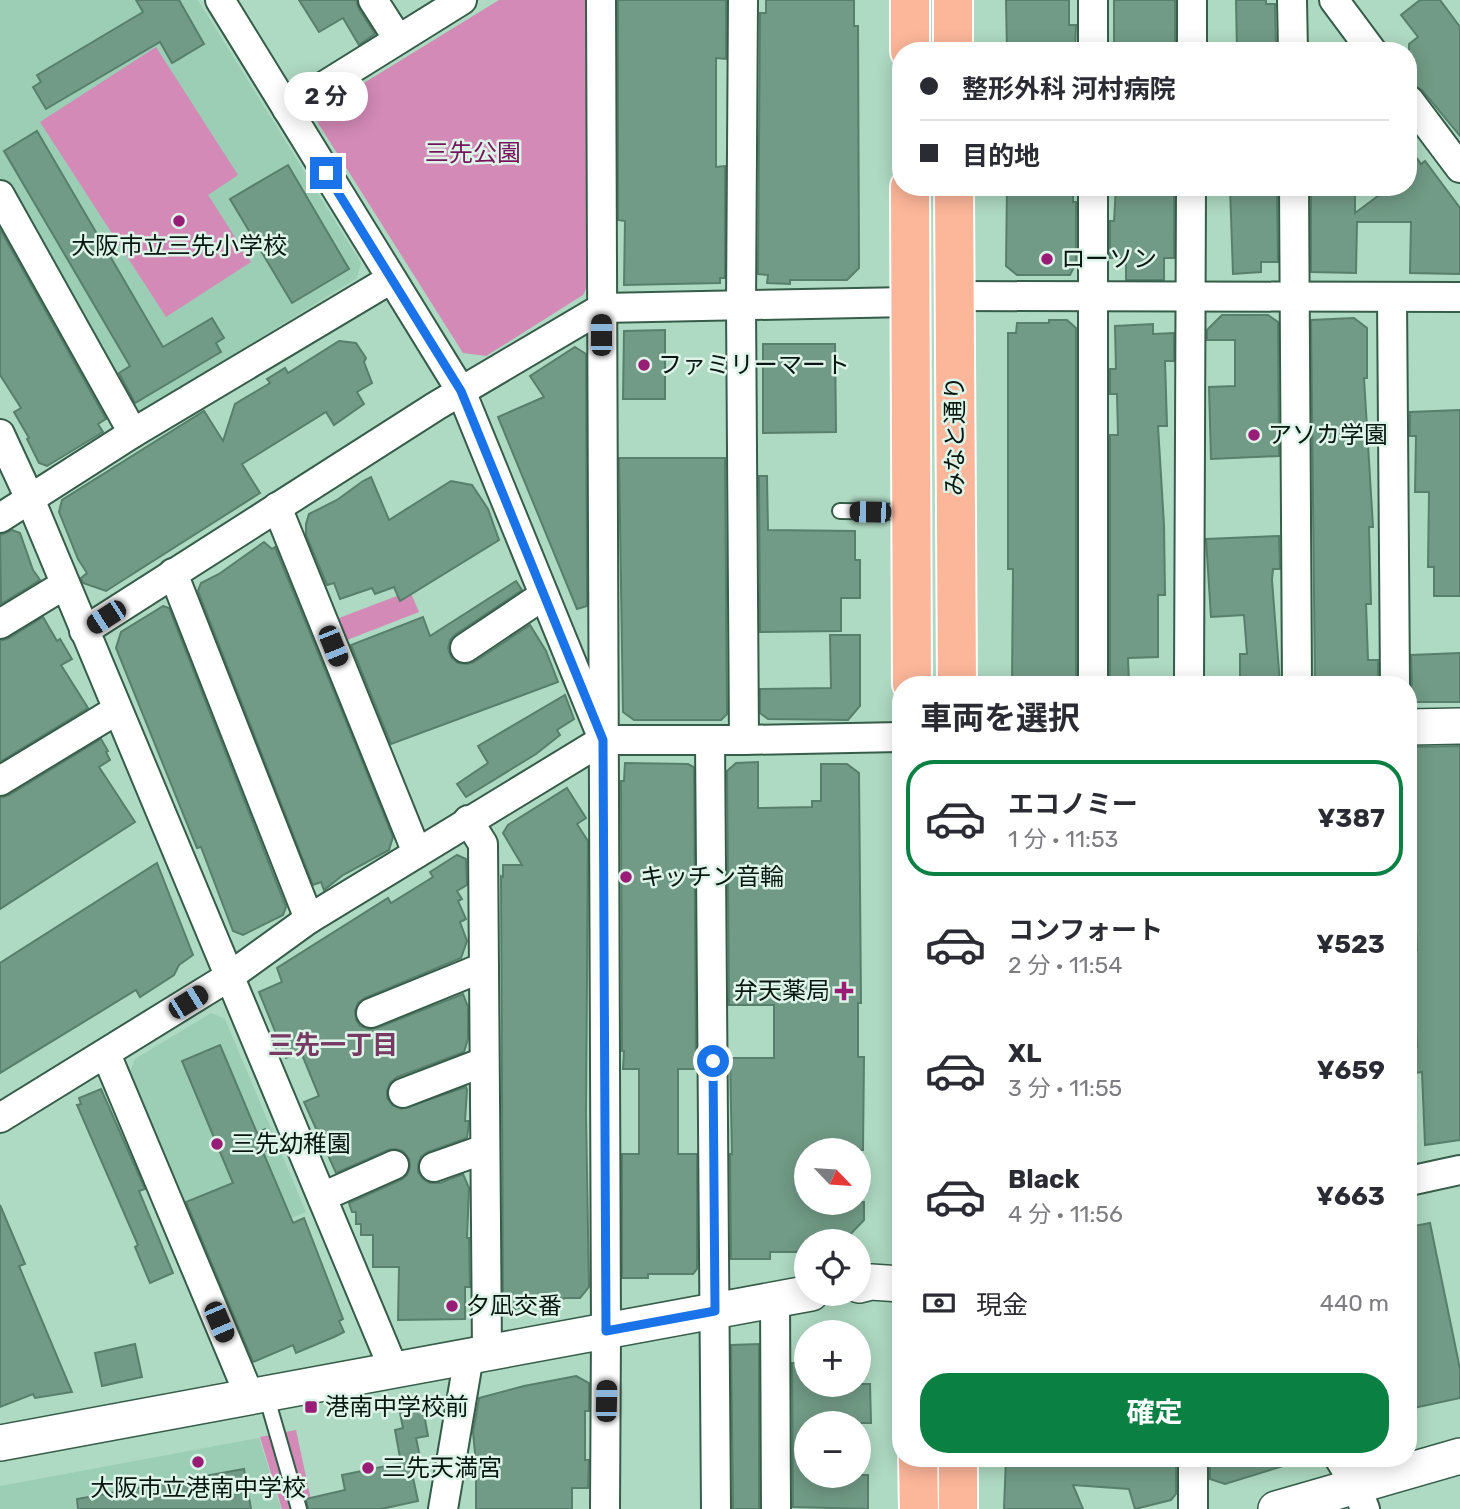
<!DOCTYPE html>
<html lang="ja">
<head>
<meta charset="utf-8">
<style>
	:root { --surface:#fff; --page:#f2f2f3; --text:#2b2b33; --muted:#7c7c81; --line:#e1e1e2; --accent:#0b8043 }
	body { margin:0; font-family:Rubik,"Noto Sans JP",sans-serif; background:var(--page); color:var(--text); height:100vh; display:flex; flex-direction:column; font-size:26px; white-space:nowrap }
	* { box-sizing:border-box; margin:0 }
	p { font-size:23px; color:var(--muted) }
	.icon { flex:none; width:38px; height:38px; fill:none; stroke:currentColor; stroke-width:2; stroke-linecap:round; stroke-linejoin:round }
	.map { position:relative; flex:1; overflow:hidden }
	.side { position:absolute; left:892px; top:676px; width:525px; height:791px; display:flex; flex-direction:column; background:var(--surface); border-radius:28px; box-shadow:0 4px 18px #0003 }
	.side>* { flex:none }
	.banner { position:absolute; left:892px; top:42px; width:525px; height:154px; border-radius:28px; box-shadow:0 4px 18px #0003; display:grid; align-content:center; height:154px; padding:0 28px; background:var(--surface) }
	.needle { width:46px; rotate:115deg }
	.buttons { position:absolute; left:794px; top:1138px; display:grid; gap:14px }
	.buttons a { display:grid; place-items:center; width:77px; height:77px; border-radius:50%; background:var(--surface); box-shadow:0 4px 18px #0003; font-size:35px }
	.end { position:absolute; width:32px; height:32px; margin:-16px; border:9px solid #1a73e8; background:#fff; box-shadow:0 0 0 4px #fff }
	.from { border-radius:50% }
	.bubble { position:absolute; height:49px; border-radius:24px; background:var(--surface); box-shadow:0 4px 18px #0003; font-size:23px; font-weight:700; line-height:49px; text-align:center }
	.car { position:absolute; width:21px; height:42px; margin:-21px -10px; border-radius:9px; box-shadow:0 0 5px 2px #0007; background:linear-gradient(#222 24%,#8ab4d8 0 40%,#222 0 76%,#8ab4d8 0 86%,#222 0) }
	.banner b { display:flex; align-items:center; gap:24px; height:66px; font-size:26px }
	.banner b+b { border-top:2px solid var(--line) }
	.banner i { width:18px; height:18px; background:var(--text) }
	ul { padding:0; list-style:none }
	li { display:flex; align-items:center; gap:21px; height:116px; margin:0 14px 10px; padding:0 14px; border:4px solid transparent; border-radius:28px }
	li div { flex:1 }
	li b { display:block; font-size:26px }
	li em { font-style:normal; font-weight:700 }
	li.on { border-color:var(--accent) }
	li>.icon { width:63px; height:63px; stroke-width:1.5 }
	h2 { padding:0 28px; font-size:32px; line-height:84px }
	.pay { display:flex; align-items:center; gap:18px; height:77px; padding:0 28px; font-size:26px }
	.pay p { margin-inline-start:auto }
	.primary-button { display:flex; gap:14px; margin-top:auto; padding:14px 28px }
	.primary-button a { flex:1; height:80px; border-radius:28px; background:var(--accent); color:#fff; font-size:28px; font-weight:700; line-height:80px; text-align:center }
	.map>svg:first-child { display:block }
</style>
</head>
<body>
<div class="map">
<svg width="1460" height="1509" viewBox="0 0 1460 1509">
	<rect width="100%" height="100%" fill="#aed9c2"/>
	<!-- built -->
	<g fill="#9cceb5">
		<path d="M 0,0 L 198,0 L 361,263 L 357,278 L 138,414 L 129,411 L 0,179 Z"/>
		<path d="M 211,1013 L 225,1019 L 306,1212 L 203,1255 L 128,1076 L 135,1059 Z"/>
		<path d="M 259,1438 L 281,1509 L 0,1509 L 0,1486 Z"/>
	</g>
	<!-- park -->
	<g fill="#d38ab7">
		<path d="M 499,0 L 586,0 L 589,283 L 583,295 L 486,356 L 463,353 L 318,123 L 320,110 Z"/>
		<path d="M 156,47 L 238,175 L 208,195 L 251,262 L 166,317 L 40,122 Z"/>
		<path d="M 410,591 L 419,612 L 347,640 L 339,618 Z"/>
		<path d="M 296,1430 L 313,1509 L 282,1509 L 260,1437 Z"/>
	</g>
	<!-- building -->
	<g fill="#719b86" stroke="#577f6b" stroke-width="2">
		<path d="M 136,0 L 179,0 L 204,44 L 172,63 L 160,42 L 46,109 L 33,87 L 41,82 L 37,75 L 143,12 Z"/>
		<path d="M 299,0 L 356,0 L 359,9 L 375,34 L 359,45 L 343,18 L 319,32 Z"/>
		<path d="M 618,0 L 726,0 L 726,59 L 716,58 L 716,167 L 725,166 L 725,278 L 720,278 L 720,283 L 624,285 L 625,221 L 618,220 Z"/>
		<path d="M 766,0 L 854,0 L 854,26 L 858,26 L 859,268 L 847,280 L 790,280 L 790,284 L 767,283 L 768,275 L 758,274 L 760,13 L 766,13 Z"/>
		<path d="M 1006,0 L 1069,0 L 1069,25 L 1076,25 L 1075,51 L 1007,51 Z"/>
		<path d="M 1114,0 L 1175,0 L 1175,50 L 1114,51 Z"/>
		<path d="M 1236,0 L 1266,0 L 1266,4 L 1275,4 L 1276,51 L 1237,51 Z"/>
		<path d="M 1420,0 L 1440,0 L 1460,27 L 1460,136 L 1422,90 L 1409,84 L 1409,44 L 1418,37 L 1401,15 Z"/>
		<path d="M 37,131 L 163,347 L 212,318 L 224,338 L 216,343 L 221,352 L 135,403 L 119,373 L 130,366 L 4,151 Z"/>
		<path d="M 1409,147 L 1421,164 L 1425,161 L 1460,208 L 1460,274 L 1410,273 L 1411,222 L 1357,222 L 1356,273 L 1311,272 L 1311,187 L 1355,187 L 1355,213 L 1390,187 L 1409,187 Z"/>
		<path d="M 288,165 L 349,269 L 292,303 L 230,199 Z"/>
		<path d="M 1007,187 L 1073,187 L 1073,202 L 1076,202 L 1076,263 L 1070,275 L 1017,275 L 1006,266 Z"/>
		<path d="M 1116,187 L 1174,187 L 1174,258 L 1164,258 L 1164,280 L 1126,280 L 1126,258 L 1110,258 L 1110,221 L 1114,221 Z"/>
		<path d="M 1230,187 L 1277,187 L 1278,262 L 1261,262 L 1261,272 L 1233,274 Z"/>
		<path d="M 0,229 L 106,419 L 98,424 L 103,432 L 47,466 L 39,463 L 27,439 L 29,438 L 14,412 L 21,408 L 0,375 Z"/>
		<path d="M 1222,315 L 1268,315 L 1278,322 L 1279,456 L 1211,459 L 1209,387 L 1235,386 L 1235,340 L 1207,340 L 1207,330 Z"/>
		<path d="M 1354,318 L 1367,328 L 1367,378 L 1364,378 L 1373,527 L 1369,527 L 1371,604 L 1366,604 L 1368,660 L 1378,660 L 1378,684 L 1315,684 L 1311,320 Z"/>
		<path d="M 1049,320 L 1067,320 L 1076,328 L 1076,684 L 1012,684 L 1013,569 L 1008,569 L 1008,333 L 1016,333 L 1017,323 L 1049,323 Z"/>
		<path d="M 1153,324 L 1153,334 L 1174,333 L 1174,361 L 1165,361 L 1167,426 L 1158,426 L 1164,525 L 1165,595 L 1158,595 L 1158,657 L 1128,658 L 1129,684 L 1110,684 L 1110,435 L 1118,435 L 1117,394 L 1110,394 L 1110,369 L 1116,369 L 1115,326 Z"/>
		<path d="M 665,330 L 665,399 L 623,399 L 624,331 Z"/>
		<path d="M 339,341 L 356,343 L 366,358 L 364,362 L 372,383 L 357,392 L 364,404 L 334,425 L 326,412 L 242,464 L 260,493 L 106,591 L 83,583 L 81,578 L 87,573 L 78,559 L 59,512 L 62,500 L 204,411 L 223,441 L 235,404 L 270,383 L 267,379 L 285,368 L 288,373 Z"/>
		<path d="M 763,344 L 835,344 L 836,432 L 763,433 Z"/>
		<path d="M 575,347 L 586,354 L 587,606 L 577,609 L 498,417 L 544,397 L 530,376 Z"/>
		<path d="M 1460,410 L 1460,596 L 1434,596 L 1434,567 L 1428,567 L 1429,492 L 1415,492 L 1416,436 L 1410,436 L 1410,412 Z"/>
		<path d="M 619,458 L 725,458 L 727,714 L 721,720 L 634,720 L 623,712 Z"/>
		<path d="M 759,476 L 767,476 L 768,530 L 855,531 L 855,560 L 860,560 L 860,598 L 841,598 L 841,631 L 760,632 Z"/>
		<path d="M 371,477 L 389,520 L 451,481 L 472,485 L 488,509 L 499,540 L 400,601 L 394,587 L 375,594 L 372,588 L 340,599 L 334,583 L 327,585 L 306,535 L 306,524 L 309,514 L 337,500 L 363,481 Z"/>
		<path d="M 12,530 L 20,533 L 33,570 L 40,580 L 1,604 L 0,535 Z"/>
		<path d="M 1279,536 L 1280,569 L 1273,569 L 1272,580 L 1280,684 L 1240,684 L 1240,654 L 1247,654 L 1244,615 L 1211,617 L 1206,539 Z"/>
		<path d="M 264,542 L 272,549 L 275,547 L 393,837 L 389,850 L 343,875 L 324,890 L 321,882 L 313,885 L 198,591 L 201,583 L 219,574 Z"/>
		<path d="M 516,581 L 522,590 L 456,634 L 450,640 L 448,648 L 451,657 L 458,663 L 467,664 L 474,662 L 530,625 L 546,651 L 558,682 L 391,744 L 351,645 L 423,617 L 430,636 Z"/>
		<path d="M 163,606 L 169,608 L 286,907 L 283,915 L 243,935 L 233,931 L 201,847 L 197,848 L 116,648 L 121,632 Z"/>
		<path d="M 43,617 L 57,641 L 60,639 L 72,659 L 61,665 L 88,708 L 0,762 L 0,641 L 9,638 Z"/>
		<path d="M 830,635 L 860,635 L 860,706 L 848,720 L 768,719 L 760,713 L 760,689 L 831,688 Z"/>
		<path d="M 1460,653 L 1460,702 L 1409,702 L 1412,684 L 1411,655 Z"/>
		<path d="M 565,695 L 574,719 L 557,730 L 560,735 L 536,754 L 466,797 L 457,784 L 488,763 L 478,746 Z"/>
		<path d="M 101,739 L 108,751 L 106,752 L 110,760 L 99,767 L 135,822 L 0,909 L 0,798 L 9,795 Z"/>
		<path d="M 1460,746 L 1460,1140 L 1425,1145 L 1422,1072 L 1415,1073 L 1414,1047 L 1417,1047 L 1412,950 L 1417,950 L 1413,875 L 1413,854 L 1415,854 L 1413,747 Z"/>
		<path d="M 758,762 L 758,808 L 812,807 L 812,801 L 821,801 L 821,764 L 847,764 L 859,773 L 861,1003 L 858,1003 L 858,1057 L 864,1057 L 863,1150 L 807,1150 L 807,1202 L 864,1202 L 864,1220 L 844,1241 L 807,1241 L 807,1252 L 770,1252 L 770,1259 L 731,1259 L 730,1154 L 732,1154 L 730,1058 L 774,1058 L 774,1005 L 729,1005 L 727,771 L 736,763 Z"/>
		<path d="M 625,763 L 688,764 L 694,767 L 696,1069 L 678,1069 L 678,1154 L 697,1154 L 697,1269 L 693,1274 L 648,1274 L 648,1278 L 622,1278 L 622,1154 L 639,1154 L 639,1069 L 623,1069 L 624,1051 L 622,1051 L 621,781 L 624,781 Z"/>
		<path d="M 567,788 L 586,818 L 577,824 L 588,841 L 586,1113 L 589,1287 L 580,1298 L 566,1298 L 515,1309 L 503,1303 L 501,876 L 503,877 L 503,865 L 522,865 L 503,833 L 508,825 Z"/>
		<path d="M 457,855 L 466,859 L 467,885 L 457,891 L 462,899 L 458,901 L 466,919 L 460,922 L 467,941 L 461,958 L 365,998 L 358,1003 L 355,1011 L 356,1020 L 360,1026 L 369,1029 L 377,1028 L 463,994 L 468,1007 L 468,1039 L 464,1052 L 397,1077 L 390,1083 L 387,1091 L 387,1098 L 392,1105 L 401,1109 L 466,1087 L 467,1090 L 465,1121 L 469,1121 L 469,1123 L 467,1138 L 428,1152 L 421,1157 L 418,1165 L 418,1172 L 423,1179 L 430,1183 L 440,1183 L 463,1174 L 469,1188 L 467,1238 L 469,1238 L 470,1287 L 465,1287 L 465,1319 L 398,1320 L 399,1267 L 373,1267 L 373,1235 L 361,1235 L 361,1224 L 356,1224 L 356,1212 L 352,1212 L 349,1203 L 401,1180 L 407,1175 L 410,1167 L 409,1159 L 403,1151 L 396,1149 L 388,1150 L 336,1173 L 304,1102 L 319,1096 L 301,1052 L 286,1058 L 259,992 L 282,982 L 277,968 L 388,898 L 391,903 L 433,877 L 430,872 Z"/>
		<path d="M 157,863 L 193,955 L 179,965 L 174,975 L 140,997 L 136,990 L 0,1073 L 0,963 Z"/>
		<path d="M 220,1045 L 257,1133 L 265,1129 L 273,1148 L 263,1152 L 293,1223 L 304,1218 L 343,1319 L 339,1321 L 344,1332 L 334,1337 L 296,1353 L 293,1345 L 253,1362 L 186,1202 L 233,1183 L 182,1061 Z"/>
		<path d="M 101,1089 L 145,1189 L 139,1191 L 173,1273 L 150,1283 L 135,1247 L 138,1245 L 77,1105 L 81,1104 L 79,1098 Z"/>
		<path d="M 0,1205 L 25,1264 L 19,1266 L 72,1392 L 35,1398 L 33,1394 L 0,1407 Z"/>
		<path d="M 1430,1223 L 1460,1369 L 1460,1398 L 1409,1409 L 1409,1227 Z"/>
		<path d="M 135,1344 L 142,1377 L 102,1386 L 95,1353 Z"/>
		<path d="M 759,1344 L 759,1509 L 733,1509 L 731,1345 Z"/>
		<path d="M 792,1363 L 807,1363 L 807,1384 L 870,1384 L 871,1423 L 807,1423 L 807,1475 L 868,1475 L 868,1509 L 793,1507 Z"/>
		<path d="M 576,1376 L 589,1383 L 589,1411 L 585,1411 L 585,1460 L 589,1460 L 588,1488 L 572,1488 L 572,1509 L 476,1509 L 476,1463 L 473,1432 L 479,1398 L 524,1386 Z"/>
		<path d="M 423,1409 L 428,1436 L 416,1438 L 423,1471 L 412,1473 L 418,1501 L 381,1509 L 308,1509 L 306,1499 L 345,1490 L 342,1475 L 401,1463 L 395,1430 L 403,1428 L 400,1413 Z"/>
		<path d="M 1006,1458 L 1176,1458 L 1176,1494 L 1171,1500 L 1135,1509 L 1129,1489 L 1073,1485 L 1083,1509 L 1004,1509 Z"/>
		<path d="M 1210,1458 L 1295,1458 L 1296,1462 L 1225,1484 L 1210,1479 Z"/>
		<path d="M 244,1469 L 251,1509 L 78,1509 L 77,1499 Z"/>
	</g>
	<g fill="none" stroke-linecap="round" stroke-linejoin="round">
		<defs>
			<g id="service">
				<path d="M 840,511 L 909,512"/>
				<path d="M 266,1395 L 299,1509"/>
			</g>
			<g id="minor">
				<path d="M 220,0 L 461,391 L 598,727"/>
				<path d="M 373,0 L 398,39"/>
				<path d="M 601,0 L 606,1331 L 605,1509"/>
				<path d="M 743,0 L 741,305 L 744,740"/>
				<path d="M 1093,0 L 1093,51"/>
				<path d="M 1292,0 L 1293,51"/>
				<path d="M 1334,0 L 1372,51"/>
				<path d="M 1192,51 L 1192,0"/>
				<path d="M 1409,100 L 1460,168"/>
				<path d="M 287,109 L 462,0"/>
				<path d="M 1294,187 L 1297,684"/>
				<path d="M 0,195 L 133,433"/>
				<path d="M 954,296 L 1460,297"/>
				<path d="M 1392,298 L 1395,684"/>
				<path d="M 0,434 L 30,499 L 394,1370"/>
				<path d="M 277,507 L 417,853"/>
				<path d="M 0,518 L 133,433 L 391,279"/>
				<path d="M 173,573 L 309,919"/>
				<path d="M 0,624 L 64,585"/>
				<path d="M 84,631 L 436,406 L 602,308 L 909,302"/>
				<path d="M 465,648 L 544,595"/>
				<path d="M 1093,684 L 1093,187"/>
				<path d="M 1189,684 L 1191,187"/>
				<path d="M 710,740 L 716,1509"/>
				<path d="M 0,781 L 117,710"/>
				<path d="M 468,820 L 483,844 L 487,1353"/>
				<path d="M 371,1013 L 484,967"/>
				<path d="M 106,1054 L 250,1397"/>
				<path d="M 403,1093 L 484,1062"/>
				<path d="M 0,1118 L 230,976 L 309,919 L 603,740 L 744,740 L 901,737"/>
				<path d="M 434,1167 L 485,1149"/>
				<path d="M 1409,1181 L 1460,1170"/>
				<path d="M 322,1197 L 394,1165"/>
				<path d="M 775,1300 L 776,1509"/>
				<path d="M 1339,1458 L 1356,1486 L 1365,1509"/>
				<path d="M 443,1509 L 469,1356"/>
				<path d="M 1193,1509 L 1193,1458"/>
			</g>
			<g id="tertiary">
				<path d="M 1409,727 L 1460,726"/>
				<path d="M 859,1285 L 871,1282 L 901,1284"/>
				<path d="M 0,1443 L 811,1293"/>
				<path d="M 1276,1509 L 1460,1456"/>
			</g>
			<g id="trunk">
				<path d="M 953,0 L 953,51"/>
				<path d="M 910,51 L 910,0"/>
				<path d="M 910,187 L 912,684"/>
				<path d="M 954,187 L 957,684"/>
				<path d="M 918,1458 L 919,1509"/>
				<path d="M 958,1458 L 958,1509"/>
			</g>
		</defs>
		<!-- service casing -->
		<use href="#service" stroke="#365d4a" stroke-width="18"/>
		<!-- minor casing -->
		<use href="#minor" stroke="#365d4a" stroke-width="32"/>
		<!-- tertiary casing -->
		<use href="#tertiary" stroke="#365d4a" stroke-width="38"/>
		<!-- trunk casing -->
		<use href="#trunk" stroke="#fff" stroke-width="42"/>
		<!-- service -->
		<use href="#service" stroke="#fff" stroke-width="14"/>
		<!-- minor -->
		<use href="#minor" stroke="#fff" stroke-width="28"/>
		<!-- tertiary -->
		<use href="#tertiary" stroke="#fff" stroke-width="35"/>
		<!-- trunk -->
		<use href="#trunk" stroke="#fcb69a" stroke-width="38"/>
	</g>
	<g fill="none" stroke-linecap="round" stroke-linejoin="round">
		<!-- route -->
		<path stroke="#1a73e8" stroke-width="9" d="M 326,173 L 461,391 L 603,740 L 606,1331 L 715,1311 L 713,1061"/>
	</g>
	<!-- markers -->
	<g fill="#981d76" stroke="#def4e8" stroke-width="2.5">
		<circle cx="179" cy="221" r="7"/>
		<circle cx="1047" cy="259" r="7"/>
		<circle cx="644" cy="365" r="7"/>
		<circle cx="1254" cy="435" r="7"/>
		<circle cx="626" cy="877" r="7"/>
		<path d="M840.5 980.5h7v7h7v7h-7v7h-7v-7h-7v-7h7z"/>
		<circle cx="217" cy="1144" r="7"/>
		<circle cx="452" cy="1306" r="7"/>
		<rect x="304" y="1400" width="14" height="14" rx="3.5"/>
		<circle cx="198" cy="1462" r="7"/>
		<circle cx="368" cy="1468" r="7"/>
	</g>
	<g text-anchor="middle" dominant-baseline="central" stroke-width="5" stroke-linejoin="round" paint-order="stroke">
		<!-- park labels -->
		<g font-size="24" fill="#76135b" stroke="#def4e8">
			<text x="473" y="153">三先公園</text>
		</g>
		<!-- poi labels -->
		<g font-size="24" fill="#081811" stroke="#def4e8" text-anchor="start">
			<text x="179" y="246" text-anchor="middle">大阪市立三先小学校</text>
			<text x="1061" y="259">ローソン</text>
			<text x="658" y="365">ファミリーマート</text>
			<text x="1268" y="435">アソカ学園</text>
			<text x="640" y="877">キッチン音輪</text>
			<text x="830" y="991" text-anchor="end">弁天薬局</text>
			<text x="231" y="1144">三先幼稚園</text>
			<text x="466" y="1306">夕凪交番</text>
			<text x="325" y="1407">港南中学校前</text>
			<text x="382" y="1468">三先天満宮</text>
			<text x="198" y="1488" text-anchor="middle">大阪市立港南中学校</text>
		</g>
		<!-- street labels -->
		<g font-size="24" fill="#081811" stroke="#def4e8">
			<text transform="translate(955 436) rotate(-90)">みなと通り</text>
		</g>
		<!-- neighbourhood labels -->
		<g font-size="26" font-weight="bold" fill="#773a62" stroke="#def4e8">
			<text x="333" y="1045">三先一丁目</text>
		</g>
	</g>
</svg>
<div class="buttons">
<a><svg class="needle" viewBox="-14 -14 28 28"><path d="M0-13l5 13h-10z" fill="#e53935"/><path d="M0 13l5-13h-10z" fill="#7c7c81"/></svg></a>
<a><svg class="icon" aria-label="locate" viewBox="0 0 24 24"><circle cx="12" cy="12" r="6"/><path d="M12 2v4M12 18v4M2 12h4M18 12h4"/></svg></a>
<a>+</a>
<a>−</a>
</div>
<i class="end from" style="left:713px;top:1061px"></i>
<i class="end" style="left:326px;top:173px"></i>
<div class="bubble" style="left:284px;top:72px;width:84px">2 分</div>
<i class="car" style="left:601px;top:335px;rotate:0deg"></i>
<i class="car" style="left:870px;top:512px;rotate:271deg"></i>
<i class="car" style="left:106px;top:617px;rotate:237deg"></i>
<i class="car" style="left:333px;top:646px;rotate:158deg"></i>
<i class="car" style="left:188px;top:1002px;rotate:58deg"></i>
<i class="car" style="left:219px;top:1322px;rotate:157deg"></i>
<i class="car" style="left:606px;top:1401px;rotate:1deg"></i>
<div class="banner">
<b><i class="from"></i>整形外科 河村病院</b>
<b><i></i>目的地</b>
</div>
<section class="side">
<h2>車両を選択</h2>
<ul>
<li class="on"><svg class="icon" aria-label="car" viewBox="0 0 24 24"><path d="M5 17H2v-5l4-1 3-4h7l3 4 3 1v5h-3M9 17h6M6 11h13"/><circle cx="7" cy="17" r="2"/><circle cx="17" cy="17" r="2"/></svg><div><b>エコノミー</b><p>1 分 · 11:53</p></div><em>¥387</em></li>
<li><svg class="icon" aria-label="car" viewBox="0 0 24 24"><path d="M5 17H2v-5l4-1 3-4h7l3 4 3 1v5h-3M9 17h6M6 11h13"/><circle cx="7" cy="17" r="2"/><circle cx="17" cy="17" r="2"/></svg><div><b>コンフォート</b><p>2 分 · 11:54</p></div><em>¥523</em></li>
<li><svg class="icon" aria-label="car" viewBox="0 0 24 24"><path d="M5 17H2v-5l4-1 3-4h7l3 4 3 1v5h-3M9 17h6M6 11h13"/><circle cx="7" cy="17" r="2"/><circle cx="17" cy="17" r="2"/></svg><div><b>XL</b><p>3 分 · 11:55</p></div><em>¥659</em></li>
<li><svg class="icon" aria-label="car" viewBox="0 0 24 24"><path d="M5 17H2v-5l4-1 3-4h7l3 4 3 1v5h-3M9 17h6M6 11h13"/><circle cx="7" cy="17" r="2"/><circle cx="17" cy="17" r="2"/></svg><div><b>Black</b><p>4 分 · 11:56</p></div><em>¥663</em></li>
</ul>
<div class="pay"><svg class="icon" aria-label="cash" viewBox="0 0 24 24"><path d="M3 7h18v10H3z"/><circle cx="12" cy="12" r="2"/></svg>現金<p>440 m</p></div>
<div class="primary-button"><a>確定</a></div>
</section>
</div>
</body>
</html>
